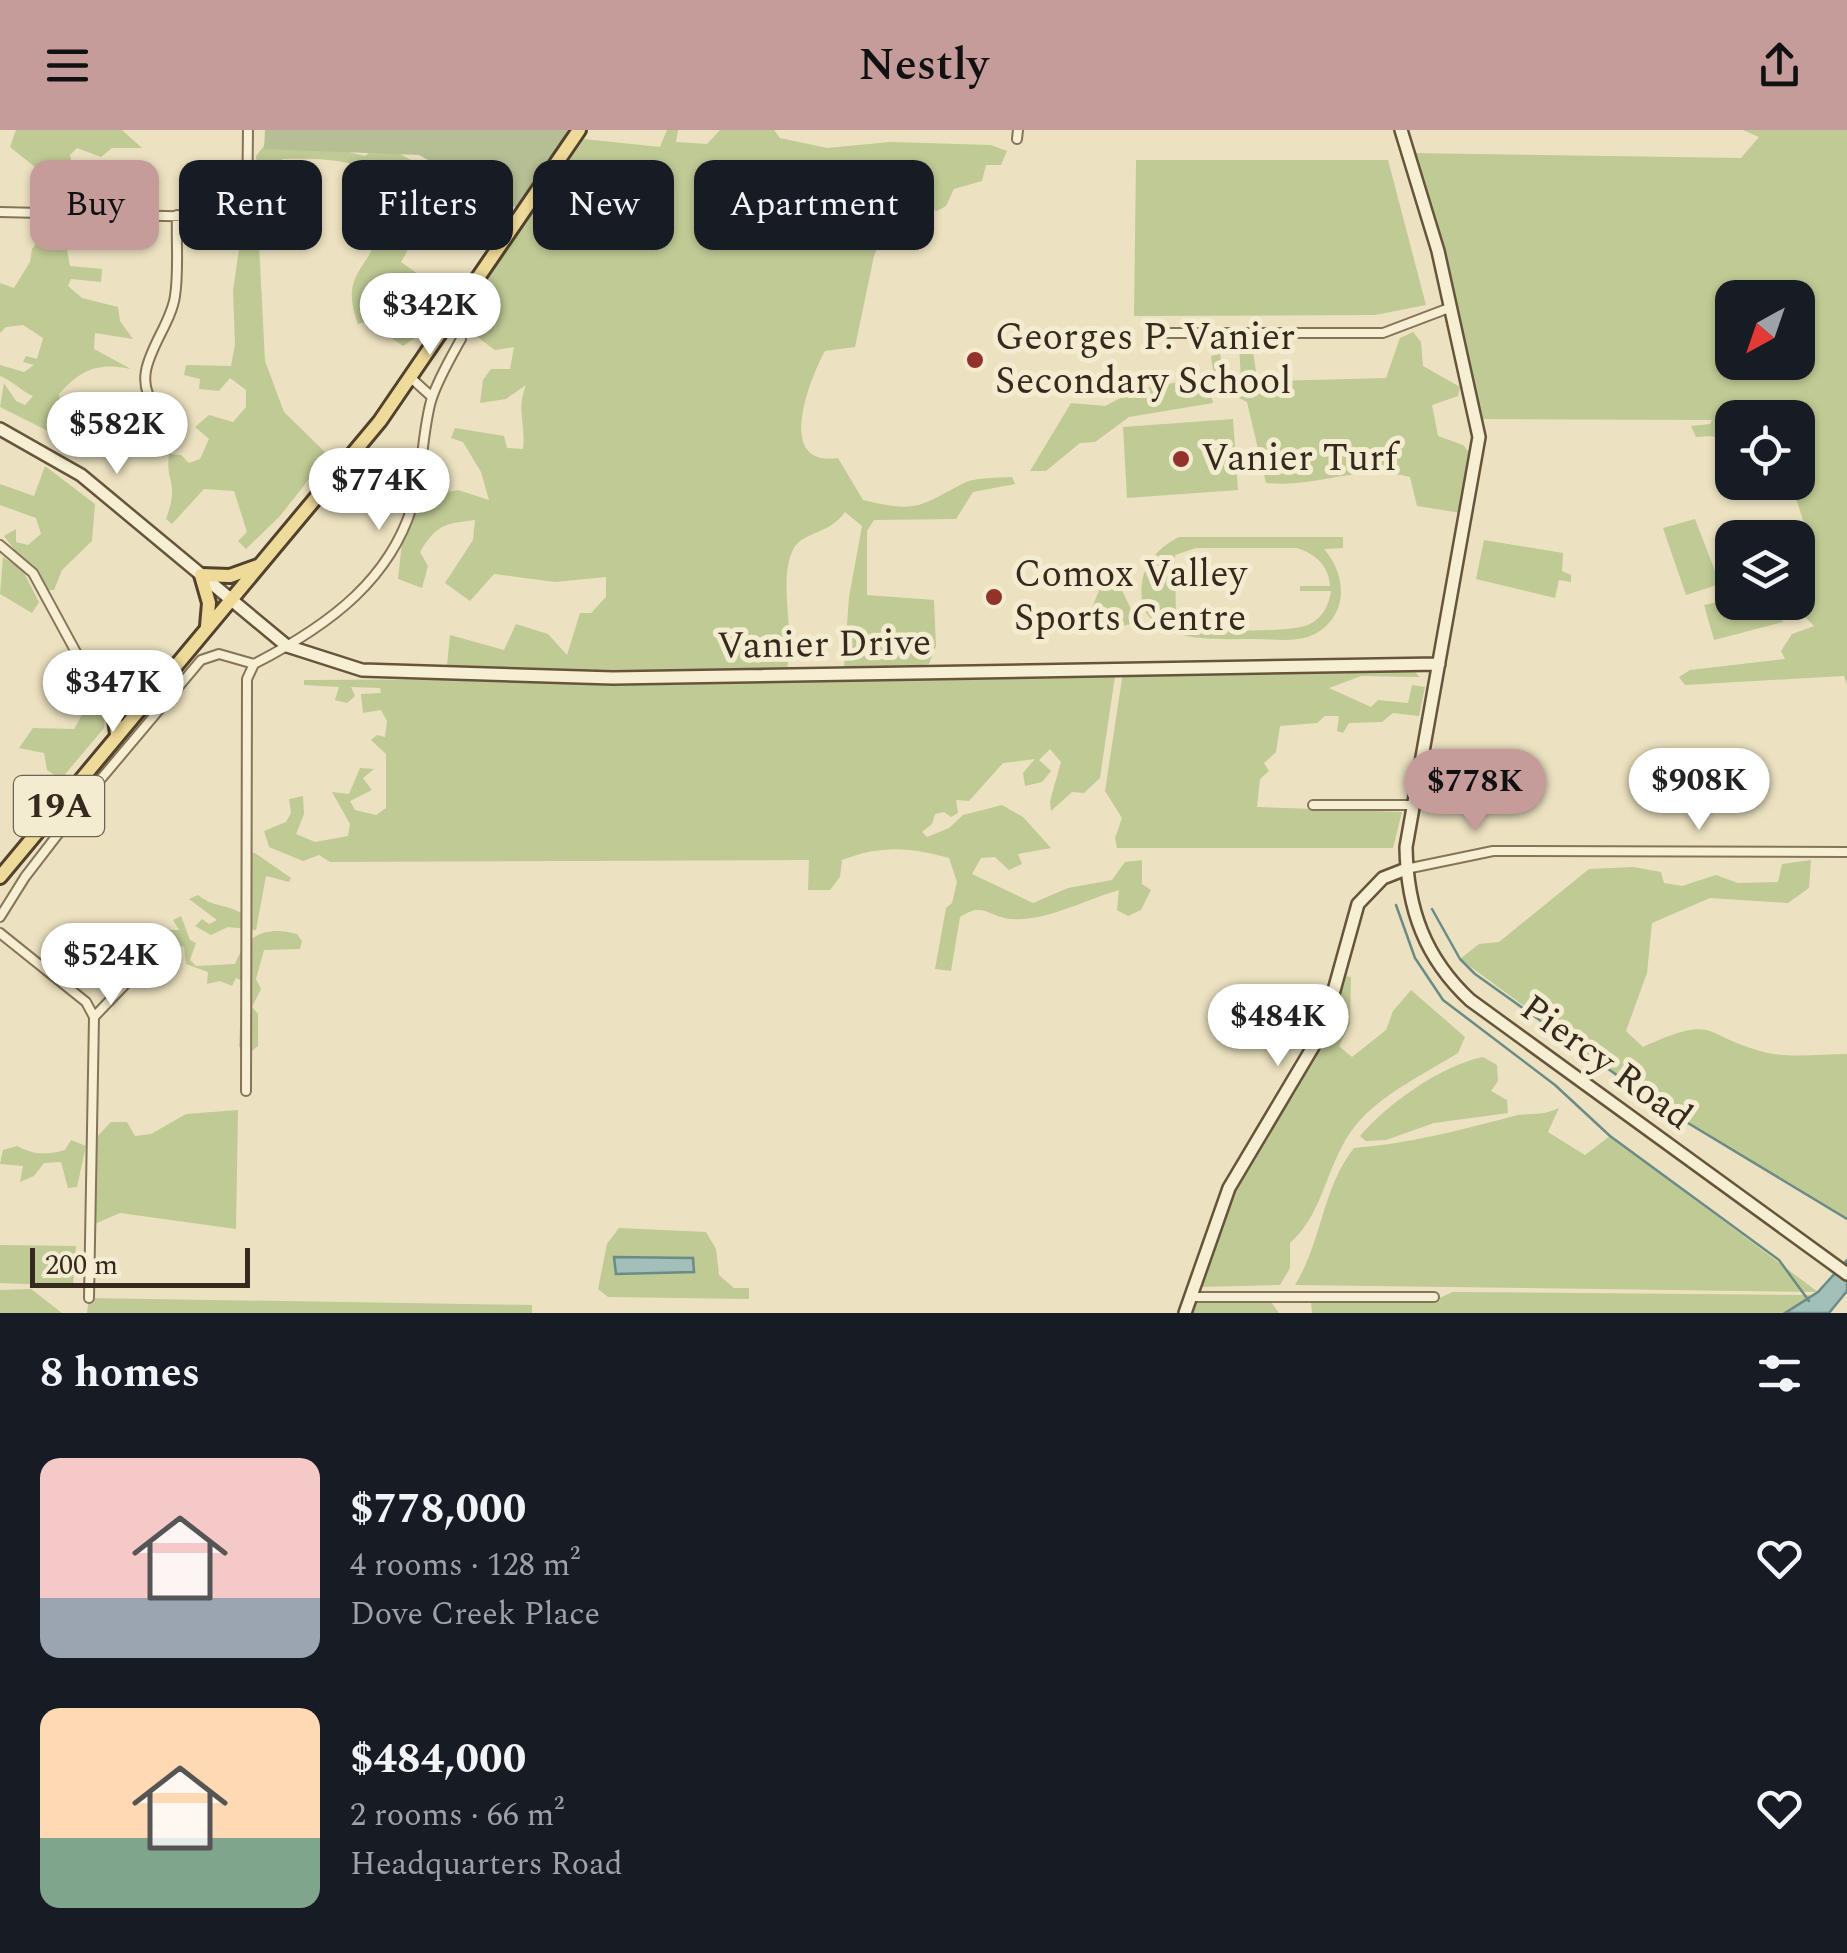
<!DOCTYPE html>
<html lang="en">
<head>
<meta charset="utf-8">
<style>
	:root { --surface:#171b24; --page:#242831; --text:#f1f3f6; --muted:#9ea1a6; --accent:#c69c9b }
	body { margin:0; font-family:Spectral,serif; background:var(--page); color:var(--text); height:100vh; display:flex; flex-direction:column; font-size:38px; white-space:nowrap }
	* { box-sizing:border-box; margin:0 }
	p { font-size:32px; color:var(--muted) }
	.icon { flex:none; width:55px; height:55px; fill:none; stroke:currentColor; stroke-width:2; stroke-linecap:round; stroke-linejoin:round }
	.map { position:relative; height:1183px; overflow:hidden }
	.details { display:flex; flex-direction:column; background:var(--surface); flex:1 }
	.details>* { flex:none }
	.hud { position:absolute; left:30px; top:30px; width:1000px; height:90px; display:flex; gap:20px }
	.needle { width:65px; rotate:220deg }
	.fabs { position:absolute; left:1715px; top:150px; display:grid; gap:20px }
	.fabs a { display:grid; place-items:center; width:100px; height:100px; border-radius:20px; background:var(--surface); box-shadow:0 2px 8px #0004; font-size:50px }
	.scale { position:absolute; left:30px; bottom:25px; width:220px; box-sizing:border-box; padding-left:10px; border:5px solid #352a1d; border-top:0; font-size:28px; line-height:35px; white-space:nowrap; color:#352a1d; -webkit-text-stroke:8px #f4ecd0; paint-order:stroke }
	.price { position:absolute; translate:-50% -85px; padding:0 22px; border-radius:35px; background:#fff; color:#222; font-size:32px; line-height:65px; filter:drop-shadow(0 2px 5px #0008) }
	.price::after { content:''; position:absolute; left:50%; top:60px; width:30px; height:22px; margin-left:-15px; background:inherit; clip-path:polygon(0 0,100% 0,50% 100%) }
	.price.on { background:var(--accent); color:#111 }
	ul { padding:0; list-style:none }
	li { display:flex; align-items:center; gap:30px; height:250px; padding:0 40px }
	li span { display:grid; place-items:center; flex:none; width:280px; height:200px; border-radius:20px; color:#555 }
	li>.icon { margin-inline-start:auto }
	span .icon { width:120px; height:120px; fill:#fffc; stroke-width:1 }
	li b { font-size:42px }
	h2 { display:flex; justify-content:space-between; align-items:center; height:120px; padding:0 40px; font-size:42px }
	.chip { padding:0 35px; border-radius:20px; background:var(--surface); box-shadow:0 2px 8px #0004; font-size:35px; line-height:90px }
	.chip.on { background:var(--accent); color:#111 }
	header { display:flex; justify-content:space-between; align-items:center; height:130px; padding:0 40px; background:var(--accent); color:#111; font-size:45px; font-weight:600 }
	.map>svg:first-child { display:block }
	.green { fill:#bfca95; fill-rule:evenodd }
	.cemetery { fill:#b6be94 }
	.water { fill:#a3bfb9; stroke:#6b8c86; stroke-width:2.5 }
	.lines { fill:none; stroke-linecap:round; stroke-linejoin:round }
	.stream { stroke:#6b8c86; stroke-width:2.5 }
	.street-casing { stroke:#857459; stroke-width:12 }
	.secondary-casing { stroke:#66553c; stroke-width:16 }
	.primary-casing { stroke:#52412d; stroke-width:18 }
	.street { stroke:#f7efd3; stroke-width:8 }
	.secondary { stroke:#f7efd3; stroke-width:11 }
	.primary { stroke:#efdb99; stroke-width:12 }
	.poi-dot { fill:#92322b; stroke:#f4ecd0; stroke-width:4 }
	.labels { text-anchor:middle; dominant-baseline:central; stroke-width:10; stroke-linejoin:round; paint-order:stroke }
	.shield { fill:#f4ecd0; stroke:#6e6453; stroke-width:2.5 }
	.shield-label { font-size:35px; font-weight:bold; fill:#352a1d }
	.poi-label { font-size:38px; fill:#352a1d; stroke:#f4ecd0; text-anchor:start }
	.street-label { font-size:38px; fill:#352a1d; stroke:#f4ecd0 }
</style>
</head>
<body>
<header><svg class="icon" aria-label="menu" viewBox="0 0 24 24"><path d="M4 6h16M4 12h16M4 18h16"/></svg>Nestly<svg class="icon" aria-label="share" viewBox="0 0 24 24"><path d="M12 15V3M7 8l5-5 5 5M5 13v7h14v-7"/></svg></header>
<div class="map">
<svg width="1847" height="1183" viewBox="0 0 1847 1183">
	<rect width="100%" height="100%" fill="#ece2c1"/>
	<!-- green -->
	<path class="green" d="M16,0H122L142,18H112L101,27L77,18L70,25L76,52L73,75H46L45,45L10,17Z
		M667,0H678L676,12L707,14L720,0H774L780,8L827,18L890,12L991,15L1007,21L1001,35H986L982,51L954,59L946,76L937,81L910,73L894,75L874,126L855,217L825,221C810,248 774,338 838,328L863,370C917,383 918,377 964,353C976,347 998,348 1012,347L1015,354L973,362L956,389L874,390L867,401V465L934,470L936,516L929,534L891,539L844,537L849,467L862,396L845,382C830,404 803,402 794,418C776,450 798,509 785,546H446L450,505L504,520L516,494L548,504L567,525L580,483H591L606,467V447L555,452L494,444L470,471L445,453L473,410L475,390C444,394 437,394 420,422L428,436L422,458L398,449L403,403L423,366L458,360L489,370L481,342L463,312L451,308L455,298L504,306L507,318L523,319C526,295 516,278 526,255L506,269L480,273L483,250L491,239H510L514,217L495,220C473,204 465,199 471,171L584,9L660,17Z
		M1743,0H1847V555L1844,546L1685,555L1679,547L1690,540L1785,529L1781,521L1792,504L1814,496L1802,484V465L1812,458L1810,451L1798,446L1805,396L1791,353L1798,352V288H1732V314L1712,306L1696,307L1691,296L1710,294L1712,290L1476,289L1409,23L1741,28L1759,7ZM1732,168H1798V232H1732Z
		M385,10L398,23L443,47L438,61L426,68V88L401,132L448,165L452,176L442,190L403,216L384,203L413,173L396,156L378,154L372,172L378,188L358,194C337,139 376,138 379,95L405,74L415,57C368,33 335,27 282,29L259,67L256,26L266,13L324,16L365,26Z
		M1136,30H1388L1426,175L1375,185L1134,186Z
		M53,90L83,93L67,120L70,136L102,139L101,152L71,149L68,156L82,168L118,177L120,191L133,209L95,203L94,219L131,239C99,232 81,239 59,264L60,277L82,269L92,279L62,287L56,305L0,277L4,253L16,271L25,275L33,266C21,261 13,251 0,246V235L24,242L34,235L23,232L26,226L37,229L43,208L23,195L6,197L0,203V153L14,158L30,132L32,119Z
		M243,91L258,95L265,231L284,282L328,325L280,386L246,419L238,411L247,402L234,361L204,359L172,394L166,389C180,351 165,354 169,324L181,325L189,333L200,329L209,309L195,297L209,285L233,292L246,277V260L230,248L219,261L199,259L200,249L184,245L186,235L231,236L235,214L233,161Z
		M1413,202L1421,212L1423,236L1460,257L1458,266L1432,275L1438,306L1463,315L1472,326L1461,383L1417,376L1410,347C1354,334 1320,358 1266,353L1247,272L1215,256L1211,226L1220,224L1224,246L1241,249L1239,216L1252,215L1257,248L1274,251L1386,248L1400,208Z
		M1206,247L1213,273L1129,287L1095,312L1080,313L1046,341H1030L1071,273L1105,276L1136,260Z
		M1233,289L1238,360L1127,368L1123,297Z
		M45,336L95,374L92,411L62,440L54,460H45L4,406L16,399V412L28,415L41,404L36,388L0,375V354L34,366Z
		M1695,389L1720,454L1686,465L1663,398Z
		M1179,407H1343V418L1324,419C1347,445 1349,485 1315,504C1297,513 1274,509 1254,509C1216,509 1133,516 1142,453C1145,431 1161,416 1179,407ZM1297,418C1316,424 1329,436 1330,456H1300V461H1331C1329,475 1323,487 1310,494C1290,504 1195,502 1176,492L1175,425L1196,418Z
		M1484,410L1563,423L1562,441L1571,445V452L1559,450L1555,468L1476,449Z
		M3,427L22,439L39,472L32,483L0,464Z
		M1112,439L1137,492L1113,499L1087,490L1107,441Z
		M1732,469L1777,473L1783,492L1714,510L1704,475Z
		M1123,542H1415L1420,547L1361,546L1329,558L1371,577L1378,570L1408,573L1412,555L1425,557L1419,586L1393,583L1382,592L1349,593L1343,603L1337,601L1339,586H1325L1317,593L1280,596L1276,622L1264,633L1269,641L1260,649L1257,677L1402,682L1393,718H1117L1115,708L1122,688L1105,661Z
		M1115,546L1100,648L1084,663L1072,662L1051,681L1050,671L1061,632L1050,619L1039,630L1051,641L1042,652L1025,656L1023,643L1035,629L1003,633L969,671L956,670L958,683L951,687L944,682L935,684L932,694L922,702L927,707L949,698L963,685L1002,675L1023,687L1051,718L1018,724L1022,734L1009,740L995,727L981,728L972,744L1033,773L1068,758L1112,750L1125,732L1142,730V754L1151,760L1141,780L1128,786L1117,780L1119,760C1087,769 1045,792 1011,789C988,787 984,771 960,787L951,841L935,839L946,778L952,773L957,752L949,728C908,717 881,715 842,730L840,747L830,760H808L809,730L330,732L319,725L303,731L269,717L264,701L286,692L291,683L289,669L303,666L304,684L296,704L315,712L348,706L350,694L332,662L349,664L360,638L374,639L363,648L372,660L350,671L355,680L376,685L386,678V624L371,610L377,605L385,607L387,591L381,580L363,583L361,564L381,563L380,558L351,557L355,566L347,573L335,570L339,557L304,555V550Z
		M83,551L89,571L106,574L104,598L61,649L47,640L44,623L19,618L33,598L74,599L82,585L59,563Z
		M244,723H255L291,748L289,752L266,746L256,800L228,797L211,805L195,796L202,789L209,794L217,790L189,769L198,765C212,777 227,774 243,784Z
		M1811,730L1809,758L1788,773L1710,768L1652,793L1647,843L1626,901L1643,917C1720,882 1700,907 1768,923C1792,928 1822,924 1847,924V1089L1663,978L1460,829L1479,814L1499,812L1589,739L1633,737L1661,742L1664,753L1682,756L1716,745L1738,753L1778,752L1782,734Z
		M181,786L190,810L196,813L190,830L196,836L235,834C247,804 266,796 297,804L302,811L300,819L264,820L256,849L261,859L252,877L258,884V916L252,921L239,917L242,851L236,848L232,856L220,851L207,854L208,842L186,834L184,817L172,812L158,815L169,800H179L173,790Z
		M1344,846L1351,847L1350,894L1339,916L1352,927L1386,900L1393,881L1411,860L1465,907L1458,923C1426,943 1388,961 1362,988C1326,1025 1327,1081 1290,1113V1138L1280,1155L1199,1157L1234,1053L1296,962L1327,896Z
		M1483,927L1497,935L1498,951L1491,961L1507,970L1508,983L1434,993L1386,1010L1366,1011L1360,1006C1387,974 1442,935 1483,927Z
		M1559,978L1548,1002L1585,1025L1610,1006L1818,1162L1295,1155C1322,1112 1322,1058 1354,1018C1408,1014 1461,1000 1514,986C1531,982 1540,987 1559,978Z
		M238,980L236,1099L120,1083L90,1096L91,1013L111,992H127L135,1006L151,1004L186,984Z
		M71,1010L86,1016L77,1057L68,1058L61,1032L44,1033L34,1046L20,1052L23,1036L0,1034L3,1020L17,1016C33,1025 47,1025 65,1020Z
		M619,1098L706,1102L716,1119L719,1145L734,1158H749V1169L608,1167L598,1159L607,1114Z
		M0,1115L76,1116L73,1156L0,1153Z
		M30,1159H31L62,1183H0V1160Z
		M1453,1162L1813,1165L1785,1183H1312L1311,1172L1437,1169Z
		M89,1168L532,1175V1183H87Z
		M1269,1169L1279,1183H1190L1194,1170Z"/>
	<!-- cemetery -->
	<path class="cemetery" d="M265,0H568L517,78L419,25L264,19Z"/>
	<!-- water -->
	<path class="water" d="M614,1127L693,1128L694,1142L616,1144Z
		M1847,1130V1161L1829,1183H1785L1818,1162Z"/>
	<g class="lines">
		<!-- stream -->
		<path class="stream" d="M1396,775L1415,828L1443,870L1555,955L1610,1006L1779,1130L1809,1171
			M1432,779L1460,829L1475,844L1663,978L1847,1089"/>
		<defs>
			<path id="street" d="M1017,9L1018,0
				M0,82L247,88L248,0
				M1168,203H1383L1449,178
				M411,248L432,267
				M156,277C125,241 170,203 175,166C179,140 176,112 177,85
				M0,415L33,443L90,548L133,585
				M1313,675H1415
				M1406,739L1493,721L1847,722
				M0,787L25,747L95,656L201,530L219,524L254,534C328,496 396,448 416,362C423,332 423,300 431,271C437,251 451,227 461,209
				M0,803L86,872L94,887L89,1168
				M94,887L136,843
				M246,961L247,549L254,534
				M1190,1167H1434"/>
			<path id="secondary" d="M1401,0L1438,121L1479,307L1406,717C1407,779 1425,828 1470,870L1847,1144
				M0,299L81,345L287,516L362,540L613,548L1439,534
				M1185,1183L1229,1058L1323,900L1358,774L1383,748L1406,739"/>
			<path id="primary" d="M207,496L209,473L201,445L230,446L258,436
				M117,604L112,567L150,559
				M0,747L380,291L579,0"/>
		</defs>
		<!-- street casing -->
		<use href="#street" class="street-casing"/>
		<!-- secondary casing -->
		<use href="#secondary" class="secondary-casing"/>
		<!-- primary casing -->
		<use href="#primary" class="primary-casing"/>
		<!-- street -->
		<use href="#street" class="street"/>
		<!-- secondary -->
		<use href="#secondary" class="secondary"/>
		<!-- primary -->
		<use href="#primary" class="primary"/>
	</g>
	<!-- markers -->
	<g class="poi-dot">
		<circle cx="975" cy="230" r="10"/>
		<circle cx="1181" cy="329" r="10"/>
		<circle cx="994" cy="467" r="10"/>
	</g>
	<g class="labels">
		<!-- shield labels -->
		<rect class="shield" x="14" y="646" width="90" height="60" rx="8"/>
		<g class="shield-label">
			<text x="59" y="676">19A</text>
		</g>
		<!-- poi labels -->
		<g class="poi-label">
			<text x="995" y="208">Georges P. Vanier<tspan x="995" dy="44">Secondary School</tspan></text>
			<text x="1201" y="329">Vanier Turf</text>
			<text x="1014" y="445">Comox Valley<tspan x="1014" dy="44">Sports Centre</tspan></text>
		</g>
		<!-- street labels -->
		<g class="street-label">
			<text transform="translate(824 515) rotate(-1)">Vanier Drive</text>
			<text transform="translate(1606 933) rotate(36)">Piercy Road</text>
		</g>
	</g>
</svg>
<div class="fabs">
<a><svg class="needle" viewBox="-14 -14 28 28"><path d="M0-13l5 13h-10z" fill="#e53935"/><path d="M0 13l5-13h-10z" fill="#9ea1a6"/></svg></a>
<a><svg class="icon" aria-label="locate" viewBox="0 0 24 24"><circle cx="12" cy="12" r="6"/><path d="M12 2v4M12 18v4M2 12h4M18 12h4"/></svg></a>
<a><svg class="icon" aria-label="layers" viewBox="0 0 24 24"><path d="M12 4l9 5-9 5-9-5zM3 14l9 5 9-5"/></svg></a>
</div>
<div class="scale">200 m</div>
<b class="price" style="left:430px;top:228px">$342K</b>
<b class="price" style="left:117px;top:347px">$582K</b>
<b class="price" style="left:379px;top:403px">$774K</b>
<b class="price" style="left:113px;top:605px">$347K</b>
<b class="price" style="left:1699px;top:703px">$908K</b>
<b class="price on" style="left:1475px;top:704px">$778K</b>
<b class="price" style="left:111px;top:878px">$524K</b>
<b class="price" style="left:1278px;top:939px">$484K</b>
<div class="hud">
<a class="chip on">Buy</a>
<a class="chip">Rent</a>
<a class="chip">Filters</a>
<a class="chip">New</a>
<a class="chip">Apartment</a>
</div>
</div>
<section class="details">
<h2>8 homes<svg class="icon" aria-label="filters" viewBox="0 0 24 24"><path d="M4 7h16M4 17h16"/><circle cx="9" cy="7" r="2"/><circle cx="15" cy="17" r="2"/></svg></h2>
<ul>
<li><span style="background:linear-gradient(#f6c9c9 70%,#9aa5b1 0)"><svg class="icon" aria-label="home" viewBox="0 0 24 24"><path d="M3 11l9-7 9 7M6 9v11h12V9"/></svg></span><div><b>$778,000</b><p>4 rooms · 128 m²</p><p>Dove Creek Place</p></div><svg class="icon" aria-label="heart" viewBox="0 0 24 24"><path d="M12 20l-8-8c-3-5 5-10 8-4 3-6 11-1 8 4z"/></svg></li>
<li><span style="background:linear-gradient(#ffd9b3 65%,#7fa58c 0)"><svg class="icon" aria-label="home" viewBox="0 0 24 24"><path d="M3 11l9-7 9 7M6 9v11h12V9"/></svg></span><div><b>$484,000</b><p>2 rooms · 66 m²</p><p>Headquarters Road</p></div><svg class="icon" aria-label="heart" viewBox="0 0 24 24"><path d="M12 20l-8-8c-3-5 5-10 8-4 3-6 11-1 8 4z"/></svg></li>
</ul>
</section>
</body>
</html>
